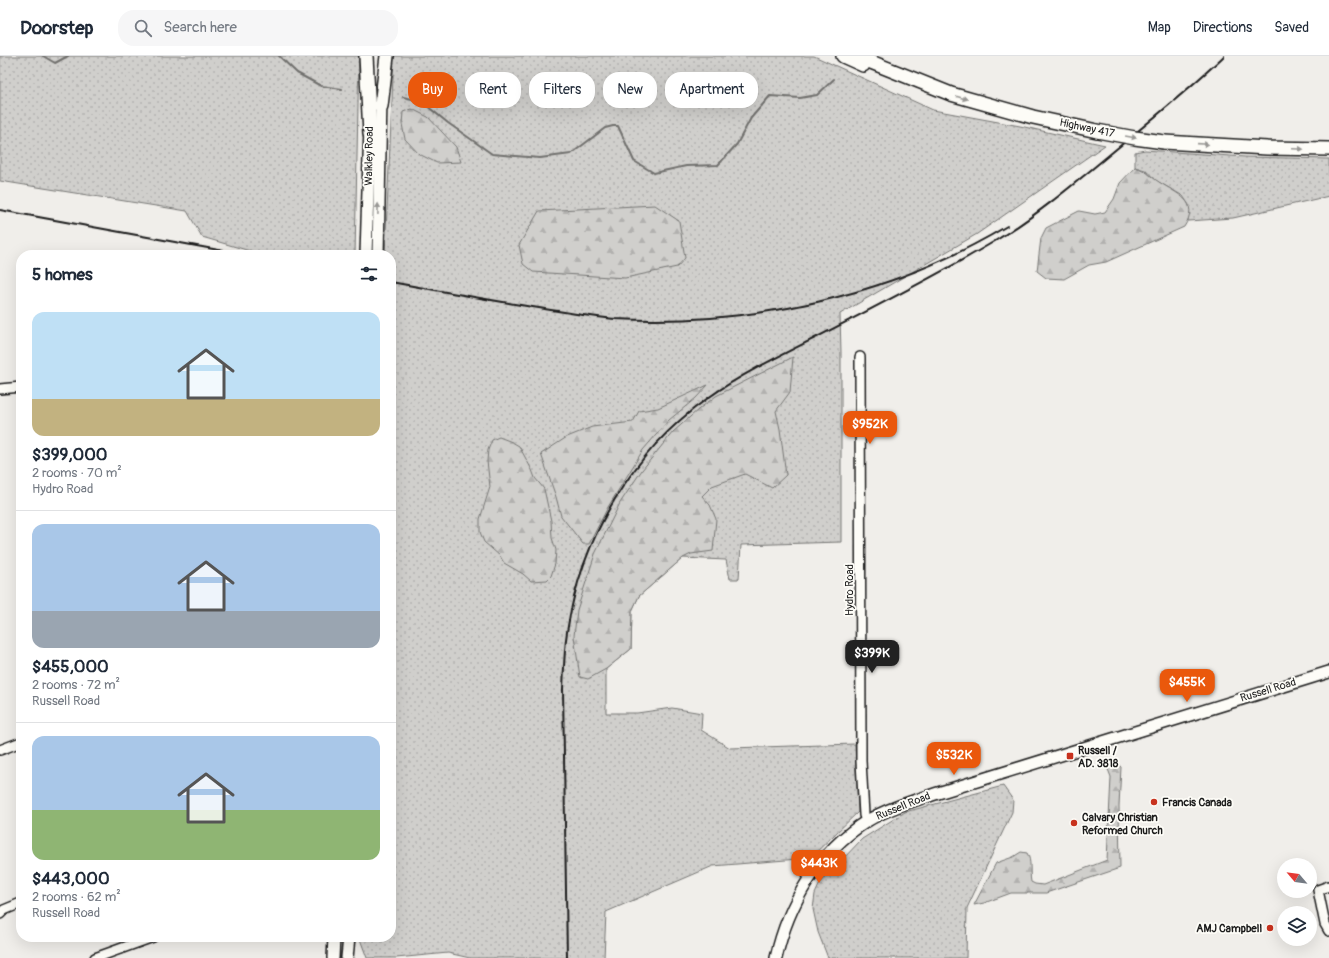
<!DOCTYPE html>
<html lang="en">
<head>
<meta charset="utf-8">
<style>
	:root { --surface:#fff; --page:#f6f6f7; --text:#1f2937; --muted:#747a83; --line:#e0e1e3; --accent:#ea580c }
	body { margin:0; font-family:Pangolin,sans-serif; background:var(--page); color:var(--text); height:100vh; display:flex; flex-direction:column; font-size:15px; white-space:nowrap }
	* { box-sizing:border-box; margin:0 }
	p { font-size:13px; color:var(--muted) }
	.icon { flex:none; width:22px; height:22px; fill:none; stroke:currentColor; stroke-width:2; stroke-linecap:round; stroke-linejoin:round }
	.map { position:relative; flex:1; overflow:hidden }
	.side { position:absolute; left:16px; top:194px; width:380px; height:692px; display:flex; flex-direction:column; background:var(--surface); border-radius:16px; box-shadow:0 4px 16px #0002 }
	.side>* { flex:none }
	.hud { position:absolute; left:408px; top:16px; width:380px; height:36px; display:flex; gap:8px }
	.needle { width:26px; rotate:299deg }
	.controls { position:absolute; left:1277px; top:802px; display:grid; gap:8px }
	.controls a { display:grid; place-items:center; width:40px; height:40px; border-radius:50%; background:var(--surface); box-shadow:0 4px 16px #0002; font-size:20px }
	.price { position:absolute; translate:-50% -34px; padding:0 9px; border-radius:8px; background:var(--accent); color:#fff; font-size:13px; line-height:26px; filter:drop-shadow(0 1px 2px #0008) }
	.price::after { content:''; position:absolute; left:50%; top:24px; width:12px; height:9px; margin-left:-6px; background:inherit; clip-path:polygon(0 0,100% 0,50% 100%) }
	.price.on { background:#222; color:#fff }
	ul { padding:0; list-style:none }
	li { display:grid; align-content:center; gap:8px; height:212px; padding:0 16px }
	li+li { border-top:1px solid var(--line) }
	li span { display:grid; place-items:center; height:124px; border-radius:12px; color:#555 }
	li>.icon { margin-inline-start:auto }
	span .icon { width:72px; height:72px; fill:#fffc; stroke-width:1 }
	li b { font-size:17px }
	h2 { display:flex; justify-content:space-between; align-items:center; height:48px; padding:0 16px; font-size:17px }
	.pill { padding:0 14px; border-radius:16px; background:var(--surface); box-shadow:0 4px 16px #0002; font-size:14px; line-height:36px }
	.pill.on { background:var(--accent); color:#fff }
	header { display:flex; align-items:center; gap:24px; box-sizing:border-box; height:56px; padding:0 20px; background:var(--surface); border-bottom:1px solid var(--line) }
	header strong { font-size:19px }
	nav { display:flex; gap:22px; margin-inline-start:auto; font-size:14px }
	.search { width:280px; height:36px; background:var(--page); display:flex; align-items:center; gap:10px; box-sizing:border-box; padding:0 14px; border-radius:16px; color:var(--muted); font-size:15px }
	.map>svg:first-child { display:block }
	.grass { fill:url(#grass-dots); stroke:#767674 }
	.forest { fill:url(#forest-firs); stroke:#767674 }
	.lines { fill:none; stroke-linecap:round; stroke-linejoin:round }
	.stream { stroke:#706f6d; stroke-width:2 }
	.minor-casing { stroke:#1c1c1c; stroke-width:12 }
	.major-casing { stroke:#1c1c1c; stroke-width:14 }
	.highway-casing { stroke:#1c1c1c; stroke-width:16 }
	.minor { stroke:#fdfcf7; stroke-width:9 }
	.major { stroke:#fdfcf7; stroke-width:11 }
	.highway { stroke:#fdfcf7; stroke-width:13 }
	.rail { stroke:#1c1c1c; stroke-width:2 }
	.highway-bridge-casing { stroke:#1c1c1c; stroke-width:16; stroke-linecap:butt }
	.highway-bridge { stroke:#fdfcf7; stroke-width:13 }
	.oneway { fill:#989794 }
	.poi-dot { fill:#c8321e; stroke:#fdfcf7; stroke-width:1.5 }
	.labels { text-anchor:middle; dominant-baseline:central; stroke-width:3.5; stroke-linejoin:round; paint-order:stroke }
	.street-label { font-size:11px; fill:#1c1c1c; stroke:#fdfcf7 }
	.poi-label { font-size:11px; font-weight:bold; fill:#1c1c1c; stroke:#fdfcf7; text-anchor:start }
</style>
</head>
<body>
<header>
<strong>Doorstep</strong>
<div class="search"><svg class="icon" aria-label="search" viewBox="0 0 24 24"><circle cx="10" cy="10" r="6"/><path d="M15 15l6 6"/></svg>Search here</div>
<nav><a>Map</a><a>Directions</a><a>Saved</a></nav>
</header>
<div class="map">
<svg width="1329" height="902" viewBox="0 0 1329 902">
	<defs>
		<pattern id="grass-dots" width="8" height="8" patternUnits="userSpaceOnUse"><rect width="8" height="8" fill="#d0cfcc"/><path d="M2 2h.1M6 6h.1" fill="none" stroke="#b2b1af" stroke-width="1.8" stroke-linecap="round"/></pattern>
		<pattern id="forest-firs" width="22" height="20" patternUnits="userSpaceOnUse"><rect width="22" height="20" fill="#d0cfcc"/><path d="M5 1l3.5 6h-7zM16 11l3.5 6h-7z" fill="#b2b1af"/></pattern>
	</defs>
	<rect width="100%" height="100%" fill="#f0eeea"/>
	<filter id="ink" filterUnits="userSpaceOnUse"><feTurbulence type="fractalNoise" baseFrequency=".025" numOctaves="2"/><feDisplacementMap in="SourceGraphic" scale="8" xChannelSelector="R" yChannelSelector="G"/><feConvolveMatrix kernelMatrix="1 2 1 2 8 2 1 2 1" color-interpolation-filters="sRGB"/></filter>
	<g filter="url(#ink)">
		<!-- grass -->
		<path class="grass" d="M0,0H359L355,199H275L250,195L202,181L187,155L0,125Z
			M394,0H814L933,54L1020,70L1105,89L977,178L840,258L841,297V486L741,489L739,523H730L726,504L683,502L639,540L632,555L631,593L606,613V657H637L672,652L702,657L701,674L730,692L855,688L858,756L810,802L713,810L606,856L604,902H470L448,897L396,902H367L360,883V881H391V199H385Z
			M1145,94L1245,101L1329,103V140L1233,162L1188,165L1189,149L1183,140L1157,125L1145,114L1135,111V96Z
			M1003,730L1013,744L1012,756L967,852L966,902H828L818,876L813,853L815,838L820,827L862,783L905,756Z"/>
		<!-- forest -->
		<path class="forest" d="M412,53L428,61L456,91L461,106L437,107L419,98L405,83L402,68L403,56Z
			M1135,111C1148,115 1148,119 1159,126C1177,138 1201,145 1184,171L1106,206L1089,209L1064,223L1046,222L1037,215L1041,182L1046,172L1079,155L1095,158L1105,156L1114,143L1120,127Z
			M655,149L679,165L685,202L677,211L625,222L533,216L523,208L519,189L539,155Z
			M793,301L790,336L776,355L780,373L786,419L772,432L745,418L712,430L702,440L710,449L716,463L713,495L691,498L683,502L639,540L632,555L631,593L606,613L588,623L580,621L574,580L577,554L595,498L620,447L642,414L673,376L699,353L716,340Z
			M708,329L696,342L669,364L643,394L608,451L589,488H583L561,460L556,441L541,398L567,381L592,371L633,366L639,355L658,352Z
			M499,381L512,386L519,390L532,414L535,422L544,433L551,465L552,482L556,494L555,508L551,520L547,524L531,525L523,518L504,507L500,500L484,486L480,476V463L490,431L487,405L488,394L492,384Z
			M1113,704L1121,711L1119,750L1120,812L1046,837H1011L984,847L974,849L996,807L1013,801L1021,796L1027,797C1032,805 1029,815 1031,826L1035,828L1043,829L1107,804L1111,721L1106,708L1108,706Z"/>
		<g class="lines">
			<!-- stream -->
			<path class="stream" d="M43,0L55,7L68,0
				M279,0L297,17L321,30L342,33
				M403,41L421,45L448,67L492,98L540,102L571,98L605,72L613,70H618L634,105L654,117L686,110L718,109L737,88L751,62L770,40L800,42L817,39L834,23"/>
			<defs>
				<path id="minor" d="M860,301L861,705L864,759L866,765
					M0,333L21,331
					M0,694L21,686
					M1329,830L1318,834L1325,868L1329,875
					M0,858L4,854L21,847
					M95,902L153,881"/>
				<path id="major" d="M366,199L370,70
					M378,199L381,42
					M333,902L334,881
					M347,902L349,881
					M776,902C788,848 819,795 867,765C888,752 914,745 938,737L1329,616"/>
				<path id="highway" d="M366,0L370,78
					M843,0L863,9
					M856,0L951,38L1033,61L1097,75
					M381,50L387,0
					M1164,86L1267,92L1329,93"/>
			</defs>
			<!-- minor casing -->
			<use href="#minor" class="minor-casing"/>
			<!-- major casing -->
			<use href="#major" class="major-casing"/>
			<!-- highway casing -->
			<use href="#highway" class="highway-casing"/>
			<!-- minor -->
			<use href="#minor" class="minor"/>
			<!-- major -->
			<use href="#major" class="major"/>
			<!-- highway -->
			<use href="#highway" class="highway"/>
			<!-- rail -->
			<path class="rail" d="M0,154L246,199
				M391,226C440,235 489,244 539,252C564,256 590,261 615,263C752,270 889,241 1007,170
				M567,902L563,633C564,614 564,595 567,576C581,483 631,397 708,342C742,318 779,300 817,281C876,250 937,220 995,185C1034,161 1068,133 1103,104C1144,70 1185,37 1224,0"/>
			<defs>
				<path id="highway-bridge" d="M1097,75L1135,82L1164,86"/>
			</defs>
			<!-- highway-bridge casing -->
			<use href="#highway-bridge" class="highway-bridge-casing"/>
			<!-- highway-bridge -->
			<use href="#highway-bridge" class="highway-bridge"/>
		</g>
		<!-- one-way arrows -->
		<defs><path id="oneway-solid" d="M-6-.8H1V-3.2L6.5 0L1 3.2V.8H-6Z"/></defs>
		<g class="oneway">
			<use href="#oneway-solid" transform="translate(962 42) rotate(16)"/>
			<use href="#oneway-solid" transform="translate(1131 81) rotate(10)"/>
			<use href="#oneway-solid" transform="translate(1203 88) rotate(4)"/>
			<use href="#oneway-solid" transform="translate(1298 93) rotate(2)"/>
			<use href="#oneway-solid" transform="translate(378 153) rotate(-89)"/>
		</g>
	</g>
	<!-- markers -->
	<g class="poi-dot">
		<rect x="1066" y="696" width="8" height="8" rx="2"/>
		<circle cx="1154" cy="746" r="4"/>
		<circle cx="1074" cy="767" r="4"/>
		<circle cx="1270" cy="872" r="4"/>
	</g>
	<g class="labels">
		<!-- street labels -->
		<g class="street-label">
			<text transform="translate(1087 72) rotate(12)">Highway 417</text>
			<text transform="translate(369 100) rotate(-89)">Walkley Road</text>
			<text transform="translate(849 534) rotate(-90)">Hydro Road</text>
			<text transform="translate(1268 634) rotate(-17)">Russell Road</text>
			<text transform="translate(903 750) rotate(-22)">Russell Road</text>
		</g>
		<!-- poi labels -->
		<g class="poi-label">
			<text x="1078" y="694">Russell /<tspan x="1078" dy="13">AD. 3818</tspan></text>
			<text x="1162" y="746">Francis Canada</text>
			<text x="1082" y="761">Calvary Christian<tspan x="1082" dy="13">Reformed Church</tspan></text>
			<text x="1262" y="872" text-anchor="end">AMJ Campbell</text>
		</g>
	</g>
</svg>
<div class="controls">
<a><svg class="needle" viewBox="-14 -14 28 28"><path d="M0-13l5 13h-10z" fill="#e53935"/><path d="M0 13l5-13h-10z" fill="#747a83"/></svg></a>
<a><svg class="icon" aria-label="layers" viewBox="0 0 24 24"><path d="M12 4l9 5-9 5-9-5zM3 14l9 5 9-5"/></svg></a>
</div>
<b class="price" style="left:870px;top:389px">$952K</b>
<b class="price on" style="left:872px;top:618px">$399K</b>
<b class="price" style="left:1187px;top:647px">$455K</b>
<b class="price" style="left:954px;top:720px">$532K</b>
<b class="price" style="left:819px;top:828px">$443K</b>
<div class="hud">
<a class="pill on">Buy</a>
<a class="pill">Rent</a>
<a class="pill">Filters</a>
<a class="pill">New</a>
<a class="pill">Apartment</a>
</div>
<section class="side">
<h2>5 homes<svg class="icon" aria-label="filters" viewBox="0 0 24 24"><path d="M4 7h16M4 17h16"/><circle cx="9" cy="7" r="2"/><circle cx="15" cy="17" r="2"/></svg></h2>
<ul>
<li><span style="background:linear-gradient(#bfe0f5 70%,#c2b280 0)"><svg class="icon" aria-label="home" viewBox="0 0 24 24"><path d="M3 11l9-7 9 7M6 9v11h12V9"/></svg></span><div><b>$399,000</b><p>2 rooms · 70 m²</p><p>Hydro Road</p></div></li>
<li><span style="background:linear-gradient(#a9c7e8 70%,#9aa5b1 0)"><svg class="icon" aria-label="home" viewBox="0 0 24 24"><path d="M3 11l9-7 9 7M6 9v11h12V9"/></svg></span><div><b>$455,000</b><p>2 rooms · 72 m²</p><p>Russell Road</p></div></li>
<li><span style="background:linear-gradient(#a9c7e8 60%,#8fb573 0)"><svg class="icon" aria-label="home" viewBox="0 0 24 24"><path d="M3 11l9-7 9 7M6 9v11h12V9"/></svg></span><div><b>$443,000</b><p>2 rooms · 62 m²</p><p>Russell Road</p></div></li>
</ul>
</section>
</div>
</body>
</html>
